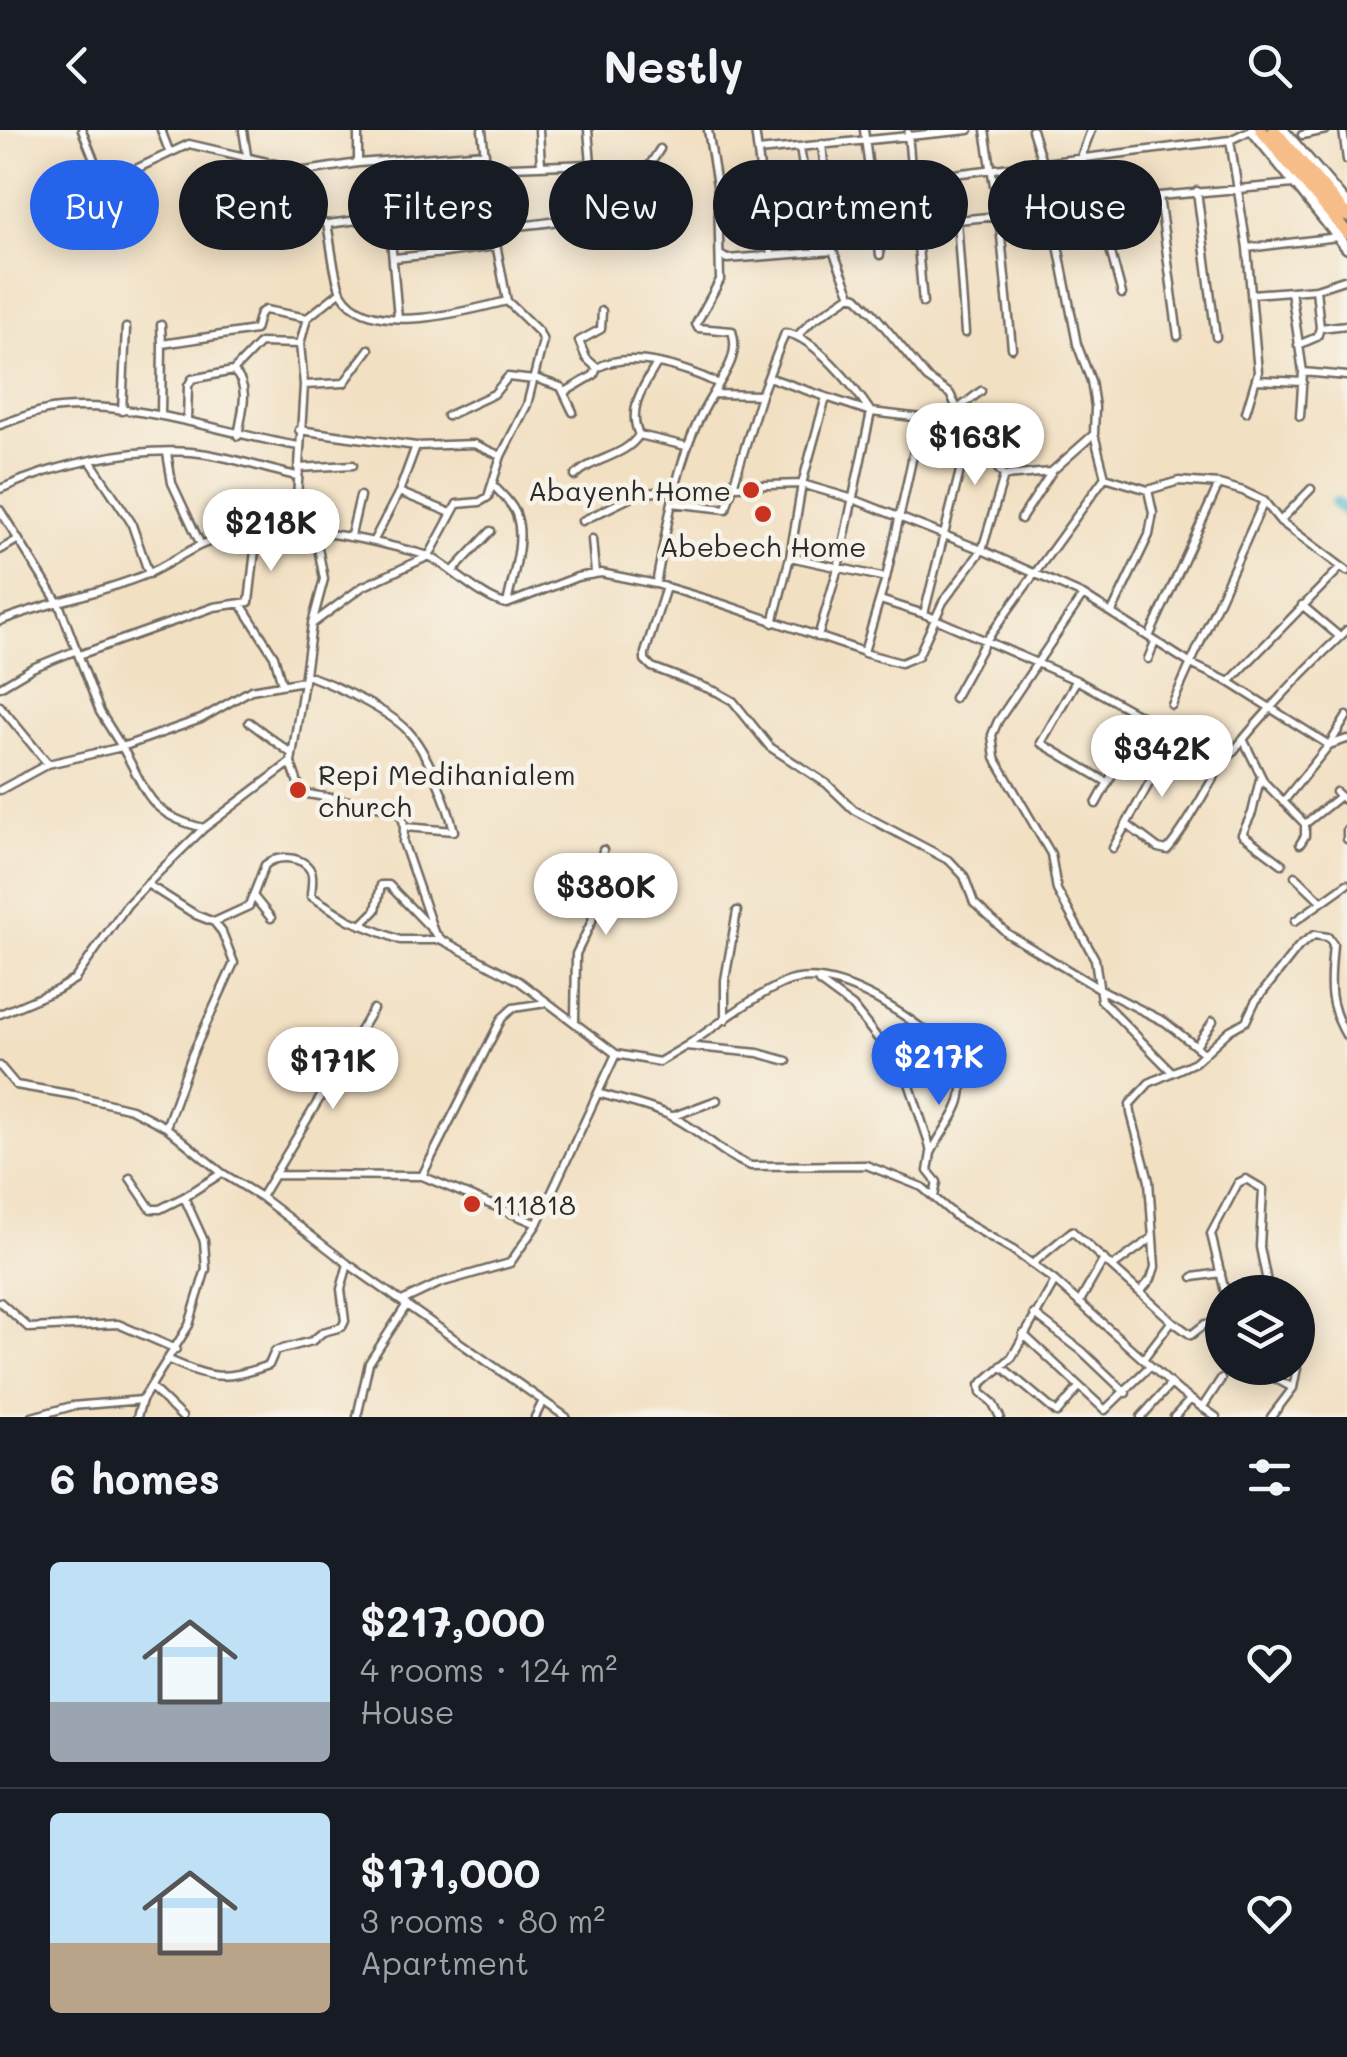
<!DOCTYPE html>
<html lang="en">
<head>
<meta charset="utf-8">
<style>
	:root { --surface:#171b24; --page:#242831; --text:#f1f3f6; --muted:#9ea1a6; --line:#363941; --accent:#2563eb }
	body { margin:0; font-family:Mali,sans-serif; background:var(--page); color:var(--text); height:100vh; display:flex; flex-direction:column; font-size:38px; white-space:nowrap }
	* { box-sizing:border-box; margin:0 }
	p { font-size:32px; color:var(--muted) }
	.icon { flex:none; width:55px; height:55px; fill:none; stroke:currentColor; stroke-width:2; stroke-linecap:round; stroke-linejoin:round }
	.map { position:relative; height:1287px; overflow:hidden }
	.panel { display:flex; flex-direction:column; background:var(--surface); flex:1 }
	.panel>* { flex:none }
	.banner { position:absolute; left:30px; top:30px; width:1288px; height:90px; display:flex; gap:20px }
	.controls { position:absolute; left:1205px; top:1145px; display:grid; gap:20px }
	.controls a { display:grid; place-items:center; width:110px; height:110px; border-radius:50%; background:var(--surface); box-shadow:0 5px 25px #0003; font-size:50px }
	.price { position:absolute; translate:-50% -85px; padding:0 22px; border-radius:35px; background:#fff; color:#222; font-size:32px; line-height:65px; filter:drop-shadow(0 2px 5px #0008) }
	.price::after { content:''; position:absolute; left:50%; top:60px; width:30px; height:22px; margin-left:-15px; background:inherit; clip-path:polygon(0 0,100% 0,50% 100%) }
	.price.selected { background:var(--accent); color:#fff }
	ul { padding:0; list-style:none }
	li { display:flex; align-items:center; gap:30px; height:250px; padding:0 50px }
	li+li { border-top:2px solid var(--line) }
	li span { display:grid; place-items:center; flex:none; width:280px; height:200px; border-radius:10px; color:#555 }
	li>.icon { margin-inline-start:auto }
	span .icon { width:120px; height:120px; fill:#fffc; stroke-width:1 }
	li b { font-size:42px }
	h2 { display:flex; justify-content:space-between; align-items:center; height:120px; padding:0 50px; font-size:42px }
	.tag { padding:0 35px; border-radius:45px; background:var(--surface); box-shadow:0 5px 25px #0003; font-size:35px; line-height:90px }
	.tag.selected { background:var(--accent); color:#fff }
	header { display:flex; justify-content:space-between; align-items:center; height:130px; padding:0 50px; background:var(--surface); font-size:45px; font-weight:800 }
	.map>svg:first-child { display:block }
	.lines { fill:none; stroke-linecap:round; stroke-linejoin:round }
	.river { stroke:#4db7ca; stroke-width:12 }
	.minor-casing { stroke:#716a60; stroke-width:11 }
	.tertiary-casing { stroke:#716a60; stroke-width:14 }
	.trunk-casing { stroke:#716a60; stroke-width:16 }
	.minor { stroke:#fff; stroke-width:6 }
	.tertiary { stroke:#fff; stroke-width:9 }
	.trunk { stroke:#f7bd88; stroke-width:11 }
	.poi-dot { fill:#c8321e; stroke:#f7f3e8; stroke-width:4 }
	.labels { text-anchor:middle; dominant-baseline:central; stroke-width:9; stroke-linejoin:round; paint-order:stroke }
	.poi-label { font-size:28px; fill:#2b2b2b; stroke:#f7f3e8; text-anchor:start }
</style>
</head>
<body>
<header><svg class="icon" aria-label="back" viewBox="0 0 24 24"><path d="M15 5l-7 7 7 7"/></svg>Nestly<svg class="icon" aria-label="search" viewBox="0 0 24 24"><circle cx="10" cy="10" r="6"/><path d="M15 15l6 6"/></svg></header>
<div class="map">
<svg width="1347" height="1287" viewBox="0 0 1347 1287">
	<rect width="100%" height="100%" fill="#f7f3e8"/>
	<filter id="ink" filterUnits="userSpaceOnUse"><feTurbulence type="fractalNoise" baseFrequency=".01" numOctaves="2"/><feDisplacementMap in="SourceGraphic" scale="20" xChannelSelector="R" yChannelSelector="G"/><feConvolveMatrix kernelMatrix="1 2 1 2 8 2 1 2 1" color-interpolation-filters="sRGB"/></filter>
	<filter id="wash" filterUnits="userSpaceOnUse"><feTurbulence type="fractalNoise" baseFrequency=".0048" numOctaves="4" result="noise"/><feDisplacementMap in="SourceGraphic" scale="40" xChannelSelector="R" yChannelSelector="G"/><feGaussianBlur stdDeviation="2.25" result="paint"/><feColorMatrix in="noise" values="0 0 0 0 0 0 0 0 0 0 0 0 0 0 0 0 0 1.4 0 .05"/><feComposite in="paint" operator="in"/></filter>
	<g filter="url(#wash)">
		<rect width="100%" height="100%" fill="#f2e0c3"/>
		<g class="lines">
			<!-- river -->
			<path class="river" d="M1336,373L1347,382"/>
		</g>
	</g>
	<g filter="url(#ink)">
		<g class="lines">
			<defs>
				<path id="minor" d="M82,0L98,40L117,48L189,14L306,41L358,33L485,23
					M161,0L169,21
					M243,0L247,25
					M358,0V33
					M539,0L541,36
					M588,0L591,34
					M708,0L718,62L720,150L696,194L698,198L732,201C740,225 725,243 713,264
					M755,0L771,125
					M864,0L880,125
					M985,0L999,86L1012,218
					M1091,0L1081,27L1096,67
					M1343,0L1347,30
					M908,3L923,173
					M1302,5L1326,0
					M1230,10L1251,0
					M822,14L833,121
					M800,17L816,122
					M758,21L969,0
					M487,38L591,34L606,48L612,66C594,93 524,95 493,98
					M306,41L318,90L327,94C331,112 334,149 342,164C369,209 466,181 507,171
					M117,48L143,102
					M607,48C641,53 642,47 660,19
					M913,49L1230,10L1247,118L1258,242L1246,282
					M1197,61L1216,207
					M612,66L644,76L666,44
					M1159,66L1178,206
					M389,87L398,188
					M957,90L999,86
					M328,94L440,79
					M917,94L957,90L965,203
					M1247,118L1338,107
					M445,123L496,116
					M722,126L727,129L833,121L851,165L857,167L873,183L927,248L950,264L970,304L1004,346
					M394,128L445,123L437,28
					M1316,159L1320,198
					M1291,161L1316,159L1347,149
					M1122,164L1096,67L1159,66L1294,54
					M1252,164L1291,161L1303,242L1347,246
					M161,195L162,214
					M797,206L812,191L851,165
					M1298,215L1317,207L1320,198L1347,195
					M597,238L586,228L579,211L601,199L602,181
					M233,241C252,256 241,285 238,306
					M768,247L826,267
					M535,248L561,257L573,282
					M1257,250L1303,252
					M304,255L344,253L369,219
					M565,262L594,245L597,238C630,219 686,238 719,254
					M958,279L981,261
					M122,281L126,198
					M161,286L162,214L255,200L260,183L265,180L307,188
					M447,286L494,264L508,247L534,250
					M1300,286L1303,242
					M187,291L188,256L192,249L233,241L260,213L300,214
					M0,295C19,288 39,280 60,278C137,271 222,303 298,316
					M299,300L416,316L474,314L501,326L527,275L543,211L539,202L507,171L493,98L482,0
					M639,305C627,279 643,257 656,235
					M167,323L172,353L201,415
					M91,332L131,392L149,444
					M298,338L353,335
					M575,346C593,327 624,328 639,305L686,316
					M1105,347L1148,360L1179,351L1219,354L1243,361L1264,371L1280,391L1347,441
					M733,356L802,354L853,369L982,420L1083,465L1191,534L1229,552L1329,615L1347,609
					M0,359C57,334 128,318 190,322C223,324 264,339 297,346
					M399,362L451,383
					M672,373L726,379L761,265L785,203C814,206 855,258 871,282L838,438L818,507
					M0,380L59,474L100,582L122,617L48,634L0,660
					M1021,389L1051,343
					M582,391L638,364L674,360
					M1280,391L1311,359
					M295,401L304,255L300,214L307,188L340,162
					M315,402L324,449L312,494L362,457L429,426C451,438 485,471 507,474C512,448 525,412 517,387C514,375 501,364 493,355
					M351,405L360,366
					M592,409L595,443
					M374,410L399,362L416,316
					M0,420L17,410
					M790,427L886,448
					M454,440L491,401
					M656,454C669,388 677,321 713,264L761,265
					M666,457L645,523V530L652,537L717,562L733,571L770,617L827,654L854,680L950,731L964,746L974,773L1008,804L1098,858L1165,892L1204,923
					M1083,465L998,591L992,605L995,628L1051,724L1057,760L1095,829L1101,870L1172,942
					M880,470L924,484L1076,550L1224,632
					M241,474L274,526L282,554
					M507,474L577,447L601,443L656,454L723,474L864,522L886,448L921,289
					M1302,475L1340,507
					M1112,482L1149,405L1153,383L1148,360
					M924,484L969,305
					M0,491C48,472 100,464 147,444C166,436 183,423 201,415C267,385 363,407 429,426L457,374L480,372L488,367L501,326
					M773,493L790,427L802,354L826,267L871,282L965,293
					M1149,507L1219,354
					M864,523L901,533L918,526L943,472L982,420L1004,346L1051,342L1094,304
					M79,525L214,477L249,472L257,403
					M1148,529L1155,512
					M305,545C330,552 391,582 408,601C428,623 447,672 454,701L405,697
					M1076,551L1041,613L1107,652
					M1229,552L1341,437
					M0,557L32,538L77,520
					M954,568L985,512L1105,347L1094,304L1095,277L1091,251L1077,214L1042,32L1032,0
					M1172,575L1264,371
					M0,576L48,634
					M249,592L292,624
					M1244,611L1264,652L1305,694V706L1300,714
					M291,633L299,656L308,664L394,679C407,689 404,697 403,712L434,802
					M1260,649L1252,683L1242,704L1282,734
					M1336,662L1347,672
					M1283,672L1329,615L1347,586
					M1096,674L1144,587
					M1126,694L1158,718L1167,720C1191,693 1204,658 1226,630C1263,584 1304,540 1347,500
					M1305,694L1340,666
					M204,698C148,685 148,663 122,617L201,589L251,560L304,551L312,494
					M1347,700V709
					M1113,718L1176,605
					M1295,746L1320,770
					M147,754L196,785L214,792L222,802L234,833L192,925L166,997
					M254,767L271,788
					M1295,791L1347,754
					M214,792L249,776L265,735C277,725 302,725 311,741C314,747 311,760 311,766L349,790L400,810H442
					M819,852L853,877L906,944L928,1010L931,1023L928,1041L937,1052L934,1067
					M0,884L57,860L75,849L127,775L161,740L204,698L291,632L304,551
					M725,890V850L737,781
					M575,891L576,824L592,791L603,720
					M686,916C717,896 750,868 784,853C838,830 924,896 961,932C967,983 951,983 931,1023
					M1196,916L1213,891
					M616,924L659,932L686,916L758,923L787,931
					M0,936L16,955L74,965L131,979L166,997L222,1043L261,1067L348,1134L566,1287
					M598,963C623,971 652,976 675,988C702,1002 723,1026 751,1036L866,1035L922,1057L959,1089L1013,1120L1055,1151L1180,1262L1216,1287
					M674,986L717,970
					M274,1045L422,1046L537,1094L616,924L519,851L442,810L389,755H381L376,780L361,795
					M422,1046L502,888L513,878L546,873
					M130,1048L151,1079H160L184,1067
					M261,1067L373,879
					M1032,1134L1072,1101L1172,1191
					M1112,1137L1152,1108
					M1193,1147L1221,1143
					M1140,1162L1151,1149L1155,1137L1149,1051L1131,983L1130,974L1149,953L1195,932L1230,900L1246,891L1255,872L1299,816L1314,805L1328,807L1333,814C1330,853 1326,871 1347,907
					M1225,1162L1211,1104L1238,1053L1246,1049L1263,1059L1260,1117L1269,1162
					M402,1171L440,1153L510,1133L537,1094
					M0,1172L29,1198L118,1194L176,1219
					M1079,1173L1104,1129
					M1034,1184L1082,1221L1126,1263
					M1023,1204L1105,1280L1150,1236
					M1143,1229L1172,1191L1191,1205L1205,1194L1222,1196
					M169,1230C213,1249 223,1251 269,1235L275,1221L312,1211L323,1202L342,1197L345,1191L341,1159L348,1134
					M1001,1236L1057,1283L1079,1257
					M1256,1238L1293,1258
					M152,1258L182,1287
					M1202,1278L1221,1249
					M32,1287L72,1276L142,1270
					M137,1287L142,1270L189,1195L206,1139L204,1111L184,1067L222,1043
					M357,1287L369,1233L406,1176
					M535,1287L543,1271
					M1000,1287L992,1272L981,1263L980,1255L1012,1227L1055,1151
					M1141,1287L1171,1254
					M1174,1287L1190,1270
					M1271,1287L1293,1258L1297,1238"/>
				<path id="tertiary" d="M1252,0L1347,118
					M1283,0L1347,75"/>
				<path id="trunk" d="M1261,0L1347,103
					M1274,0L1347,86"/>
			</defs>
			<!-- minor casing -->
			<use href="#minor" class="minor-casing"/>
			<!-- tertiary casing -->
			<use href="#tertiary" class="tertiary-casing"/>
			<!-- trunk casing -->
			<use href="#trunk" class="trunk-casing"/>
			<!-- minor -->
			<use href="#minor" class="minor"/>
			<!-- tertiary -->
			<use href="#tertiary" class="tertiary"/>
			<!-- trunk -->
			<use href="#trunk" class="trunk"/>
		</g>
	</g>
	<!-- markers -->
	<g class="poi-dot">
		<circle cx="751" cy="360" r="10"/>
		<circle cx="763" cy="384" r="10"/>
		<circle cx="298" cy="660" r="10"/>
		<circle cx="472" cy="1074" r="10"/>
	</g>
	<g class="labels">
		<!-- poi labels -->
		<g class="poi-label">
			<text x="731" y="360" text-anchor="end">Abayenh Home</text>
			<text x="763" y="416" text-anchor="middle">Abebech Home</text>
			<text x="318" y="644">Repi Medihanialem<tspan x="318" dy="32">church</tspan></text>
			<text x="492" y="1074">111818</text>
		</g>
	</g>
</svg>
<div class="controls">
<a><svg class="icon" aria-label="layers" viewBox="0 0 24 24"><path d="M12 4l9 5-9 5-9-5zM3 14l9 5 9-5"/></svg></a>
</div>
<b class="price" style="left:975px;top:358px">$163K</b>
<b class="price" style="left:271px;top:444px">$218K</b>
<b class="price" style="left:1162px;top:670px">$342K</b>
<b class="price" style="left:606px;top:808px">$380K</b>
<b class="price selected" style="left:939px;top:978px">$217K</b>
<b class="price" style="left:333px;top:982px">$171K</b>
<div class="banner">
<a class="tag selected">Buy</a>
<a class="tag">Rent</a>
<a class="tag">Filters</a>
<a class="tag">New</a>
<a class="tag">Apartment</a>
<a class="tag">House</a>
</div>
</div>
<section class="panel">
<h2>6 homes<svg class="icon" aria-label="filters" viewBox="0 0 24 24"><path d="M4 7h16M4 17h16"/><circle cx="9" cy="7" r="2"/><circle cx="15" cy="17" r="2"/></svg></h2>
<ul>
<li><span style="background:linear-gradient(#bfe0f5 70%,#9aa5b1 0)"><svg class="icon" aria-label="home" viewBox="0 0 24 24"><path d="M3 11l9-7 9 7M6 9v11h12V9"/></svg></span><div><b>$217,000</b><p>4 rooms · 124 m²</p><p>House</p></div><svg class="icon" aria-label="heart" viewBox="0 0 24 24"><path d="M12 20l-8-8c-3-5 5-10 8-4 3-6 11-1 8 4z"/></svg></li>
<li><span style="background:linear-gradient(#bfe0f5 65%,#b9a48a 0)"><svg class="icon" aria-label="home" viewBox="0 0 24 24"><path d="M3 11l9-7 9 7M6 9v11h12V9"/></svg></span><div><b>$171,000</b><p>3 rooms · 80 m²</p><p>Apartment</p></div><svg class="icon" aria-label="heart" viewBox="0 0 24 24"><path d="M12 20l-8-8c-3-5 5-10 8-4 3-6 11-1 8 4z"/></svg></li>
</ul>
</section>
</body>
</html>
